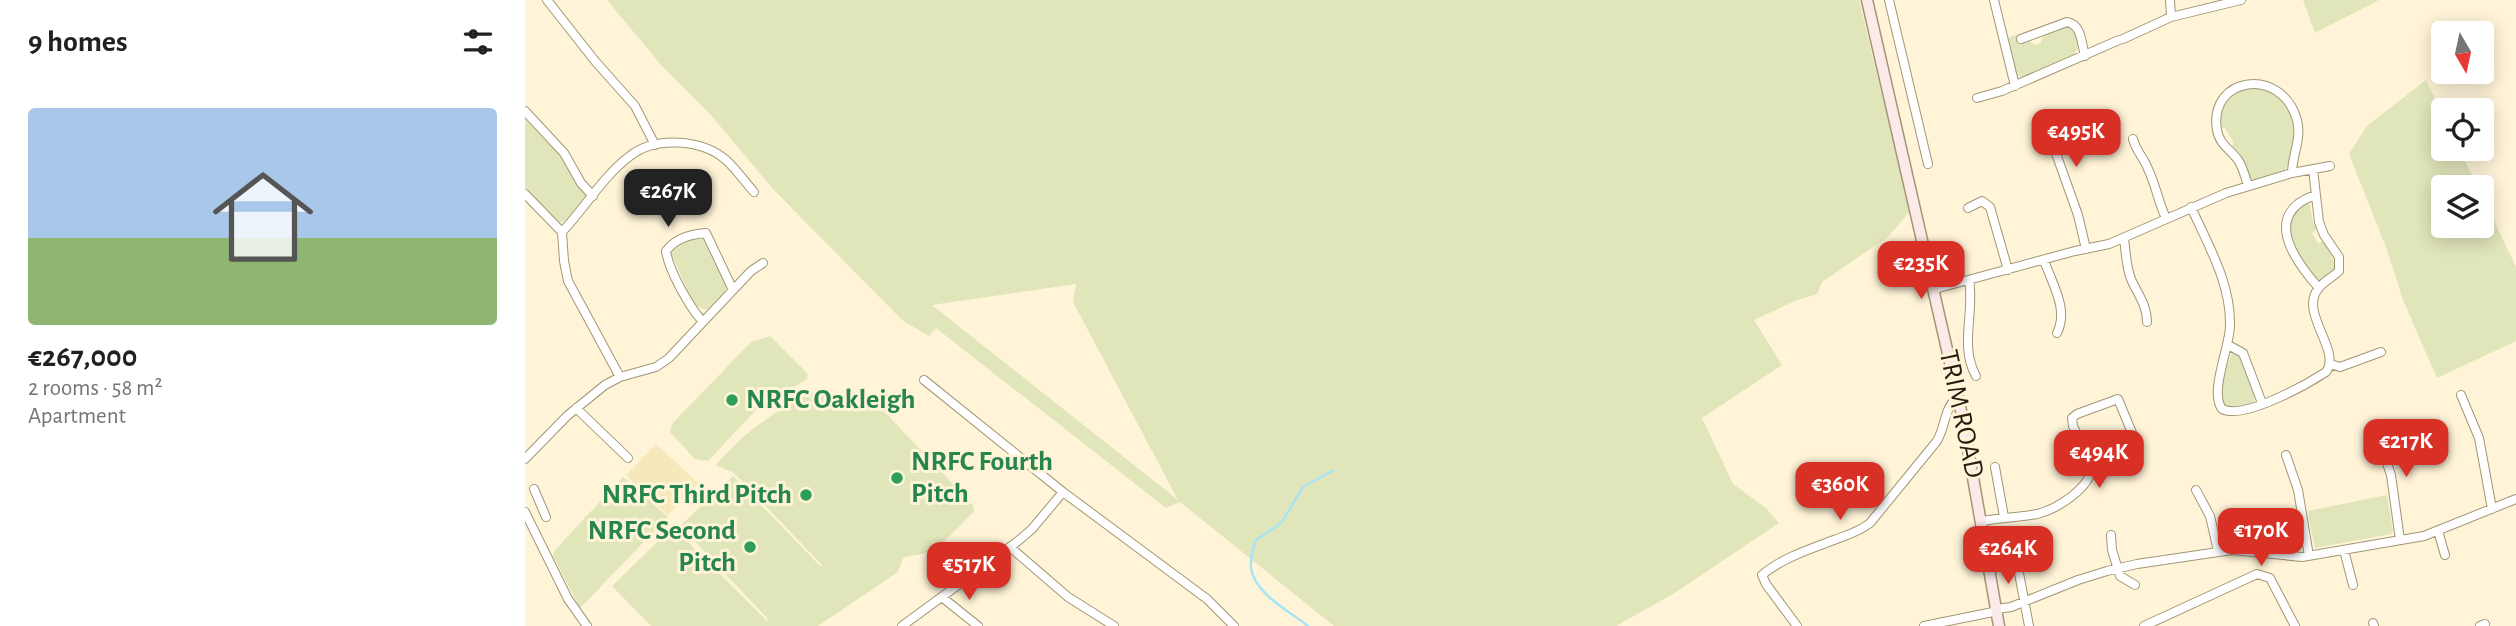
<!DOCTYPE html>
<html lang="en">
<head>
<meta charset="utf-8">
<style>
	:root { --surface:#fff; --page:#f2f2f2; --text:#202124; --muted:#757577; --accent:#d93025 }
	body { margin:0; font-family:"Alegreya Sans",sans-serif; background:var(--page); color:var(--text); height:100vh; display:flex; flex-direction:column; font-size:26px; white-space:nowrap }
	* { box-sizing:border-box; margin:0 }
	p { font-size:23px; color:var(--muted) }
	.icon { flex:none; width:38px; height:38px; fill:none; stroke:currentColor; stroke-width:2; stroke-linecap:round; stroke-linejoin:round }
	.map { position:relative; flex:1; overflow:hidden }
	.sheet { display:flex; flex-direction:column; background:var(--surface); width:525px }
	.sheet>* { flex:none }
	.needle { width:46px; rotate:171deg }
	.fabs { position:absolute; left:1906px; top:21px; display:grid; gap:14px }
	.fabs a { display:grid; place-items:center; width:63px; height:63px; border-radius:7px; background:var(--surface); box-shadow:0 4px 18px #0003; font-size:35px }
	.price { position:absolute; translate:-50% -60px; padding:0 16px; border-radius:14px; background:var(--accent); color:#fff; font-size:23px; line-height:46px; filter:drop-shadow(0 2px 4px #0008) }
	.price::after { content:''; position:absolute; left:50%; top:42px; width:21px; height:16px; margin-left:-10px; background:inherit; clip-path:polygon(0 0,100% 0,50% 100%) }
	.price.on { background:#222; color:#fff }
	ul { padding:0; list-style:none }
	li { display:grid; align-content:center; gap:14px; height:371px; padding:0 28px }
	li span { display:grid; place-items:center; height:217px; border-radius:7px; color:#555 }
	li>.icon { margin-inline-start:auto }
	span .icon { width:126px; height:126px; fill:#fffc; stroke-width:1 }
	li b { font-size:30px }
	h2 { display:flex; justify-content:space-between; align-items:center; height:84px; padding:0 28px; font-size:30px }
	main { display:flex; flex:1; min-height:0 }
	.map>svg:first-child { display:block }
	.built { fill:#f7e8bc }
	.green { fill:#e1e5ba; fill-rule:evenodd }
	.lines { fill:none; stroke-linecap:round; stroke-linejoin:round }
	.stream { stroke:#a9e4f4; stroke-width:2.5 }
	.minor-casing { stroke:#a29675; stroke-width:10 }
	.secondary-casing { stroke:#a29675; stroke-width:13 }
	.minor { stroke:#fff; stroke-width:8 }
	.secondary { stroke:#fce9e9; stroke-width:10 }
	.leisure-dot { fill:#2e9e5b; stroke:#fff4d8; stroke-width:2.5 }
	.labels { text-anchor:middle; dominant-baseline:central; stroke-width:6; stroke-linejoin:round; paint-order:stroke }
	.leisure-label { font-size:28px; font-weight:bold; fill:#27864d; stroke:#fff4d8; text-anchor:start }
	.street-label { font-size:28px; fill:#231e11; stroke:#fff4d8 }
</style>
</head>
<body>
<main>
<section class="sheet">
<h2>9 homes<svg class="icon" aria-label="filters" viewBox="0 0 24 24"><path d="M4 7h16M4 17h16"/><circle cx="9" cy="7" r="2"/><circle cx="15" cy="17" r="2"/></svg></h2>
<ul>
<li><span style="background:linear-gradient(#a9c7e8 60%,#8fb573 0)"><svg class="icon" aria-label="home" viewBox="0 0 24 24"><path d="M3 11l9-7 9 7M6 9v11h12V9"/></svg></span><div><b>€267,000</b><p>2 rooms · 58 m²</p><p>Apartment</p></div></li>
</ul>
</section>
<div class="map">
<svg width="1991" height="626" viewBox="0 0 1991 626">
	<rect width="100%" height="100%" fill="#fff4d8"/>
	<!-- built -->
	<path class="built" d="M131,444L173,483L143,515L101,475Z"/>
	<!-- green -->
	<path class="green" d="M82,0H1334L1385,211L1364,236L1297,282L1292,294L1272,300L1229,320L1257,365L1177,418L1208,484L1241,508L1254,523L1148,594L1091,626H809L655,502L641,508L411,328L404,336L377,320L249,190L185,114L137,66ZM551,284L548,302L653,500L407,305Z
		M1778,0H1854L1790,33Z
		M1541,27L1549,30L1553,47L1549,55L1499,77L1492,76L1481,39L1493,34L1497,43L1503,41L1510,45L1516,43L1518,36Z
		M1901,80L1918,115V149H1934L1953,187H1918V226H1956L1957,195L1991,267V341L1912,378L1878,300L1862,250L1824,154L1842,126Z
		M1728,87C1733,88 1741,88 1745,90C1776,105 1773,146 1760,171L1727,180L1706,148L1709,143L1700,128H1695C1694,102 1701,93 1728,87Z
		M0,116L37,158L49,180L61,196L60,202L43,221L35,222L29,218L0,189Z
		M1784,202L1788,222L1792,229L1787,233L1793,244L1798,241C1808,257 1820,273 1793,281C1774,265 1746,212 1784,202Z
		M172,237H179L202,286L201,290L182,310L172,306L167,300L145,251L148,247Z
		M245,336L283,374L282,379L231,410L183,461L170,459L145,432L147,424L226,342Z
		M1707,352L1714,354L1720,365L1730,399L1726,404L1703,409L1696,404V384Z
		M297,387L312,407L331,399L355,407L447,504L449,511C434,527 419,544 400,553C394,555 385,555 378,558L373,572L293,626H126L87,586L148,527L243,622L242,618L155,526L208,476L296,567L297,565L209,473L191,465C222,428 254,409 297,387Z
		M98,477L143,517L55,608L28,556L30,550Z
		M1862,495L1868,531L1866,534L1790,548L1783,511Z"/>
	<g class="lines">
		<!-- stream -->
		<path class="stream" d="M783,626C764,611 730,594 726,568C725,559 728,549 730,541L757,522L778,487L809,470"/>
		<defs>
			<path id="minor" d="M22,0L70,61L110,106L130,145
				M1364,0L1403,164
				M1469,0L1490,86
				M1645,0L1646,17
				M1496,39L1542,22C1557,25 1556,42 1560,56
				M1598,39L1646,17L1716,0
				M1452,98L1477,91L1594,40
				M0,111L39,153L56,183L68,196
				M1512,135L1523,131L1553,215L1561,249
				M1608,139C1611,151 1619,158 1623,169C1631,185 1633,202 1641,218
				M1723,185C1720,177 1718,167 1713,160C1705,149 1694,144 1692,130C1683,76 1757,66 1772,120C1777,138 1767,156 1767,173
				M0,194L37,232
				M1790,195C1737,214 1768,259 1794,288
				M1666,207C1682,243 1706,283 1705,325C1705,348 1684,391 1697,409C1718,420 1781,385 1801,372C1817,351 1774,313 1793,289C1798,282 1808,277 1814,271V257L1799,235L1794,222L1788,169
				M1443,208L1457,201L1465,207L1483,270
				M1599,239C1601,252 1601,267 1606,279C1613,295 1622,305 1622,322
				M1519,260C1527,284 1544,309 1532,333
				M1444,280C1450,312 1434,346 1451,376
				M1410,289L1550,251L1584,244L1701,193L1767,173L1805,166
				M177,321C164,306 144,271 141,251C150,239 166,234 181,233L208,290
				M1703,345L1718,353L1737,403
				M1805,364L1815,367L1856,352
				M95,377L43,281L39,261L37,232C60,208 78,176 105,156C130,136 177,139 201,160C211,169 220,182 229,192
				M399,380L538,492L682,599L709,626
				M1936,395L1954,438L1967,509
				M51,408L103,458
				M1850,428L1866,475L1875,540
				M1761,455L1773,490L1784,556
				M0,459L43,415L80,385L95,377L131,367L144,358L226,271L238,263
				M1470,467L1479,517
				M9,489L21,517
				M1671,490L1685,516L1693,551
				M0,512L43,599L62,626
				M1458,521C1475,518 1496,517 1512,514C1532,509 1566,488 1567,466L1548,426L1547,418L1552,414L1593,399L1610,440
				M1913,531L1920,555
				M1586,535L1587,550L1595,576L1610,585
				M485,547L543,597L589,626
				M1819,550L1828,585
				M1486,559L1493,568L1504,626
				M418,598L453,626
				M1472,609L1486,607L1553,580L1582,571L1612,564L1707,550L1777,557L1899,536L1991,499
				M1848,623L1849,626
				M377,626L493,541L507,529L538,492
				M1272,626L1241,584L1237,575C1257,558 1285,549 1309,540C1322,535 1334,532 1345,523L1412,441C1422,423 1418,410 1433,396
				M1399,626L1473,611
				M1619,626L1732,574L1745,578L1770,626
				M1955,626L1960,624"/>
			<path id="secondary" d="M1342,0L1437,415L1474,626"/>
		</defs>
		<!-- minor casing -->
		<use href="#minor" class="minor-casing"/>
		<!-- secondary casing -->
		<use href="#secondary" class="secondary-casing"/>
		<!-- minor -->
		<use href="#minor" class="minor"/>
		<!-- secondary -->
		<use href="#secondary" class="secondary"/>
	</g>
	<!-- markers -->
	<g class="leisure-dot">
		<circle cx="207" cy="400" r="7"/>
		<circle cx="372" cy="478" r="7"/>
		<circle cx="281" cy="495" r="7"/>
		<circle cx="225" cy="547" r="7"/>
	</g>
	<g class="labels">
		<!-- leisure labels -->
		<g class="leisure-label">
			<text x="221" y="400">NRFC Oakleigh</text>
			<text x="386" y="462">NRFC Fourth<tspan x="386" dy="32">Pitch</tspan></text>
			<text x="267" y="495" text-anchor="end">NRFC Third Pitch</text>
			<text x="211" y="531" text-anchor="end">NRFC Second<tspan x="211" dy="32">Pitch</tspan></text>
		</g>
		<!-- street labels -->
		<g class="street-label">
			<text transform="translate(1436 414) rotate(78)">TRIM ROAD</text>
		</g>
	</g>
</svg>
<div class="fabs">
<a><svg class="needle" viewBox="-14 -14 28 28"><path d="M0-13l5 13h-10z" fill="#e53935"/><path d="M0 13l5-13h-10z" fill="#757577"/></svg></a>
<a><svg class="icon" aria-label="locate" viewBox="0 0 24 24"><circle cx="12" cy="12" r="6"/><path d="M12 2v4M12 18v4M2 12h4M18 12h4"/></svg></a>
<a><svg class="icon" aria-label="layers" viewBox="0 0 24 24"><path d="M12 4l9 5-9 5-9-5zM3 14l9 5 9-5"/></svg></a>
</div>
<b class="price" style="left:1551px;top:169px">€495K</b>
<b class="price on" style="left:143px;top:229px">€267K</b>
<b class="price" style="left:1396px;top:301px">€235K</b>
<b class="price" style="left:1881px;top:479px">€217K</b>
<b class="price" style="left:1574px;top:490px">€494K</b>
<b class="price" style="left:1315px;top:522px">€360K</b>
<b class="price" style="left:1736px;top:568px">€170K</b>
<b class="price" style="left:1483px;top:586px">€264K</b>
<b class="price" style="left:444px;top:602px">€517K</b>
</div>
</main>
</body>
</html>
